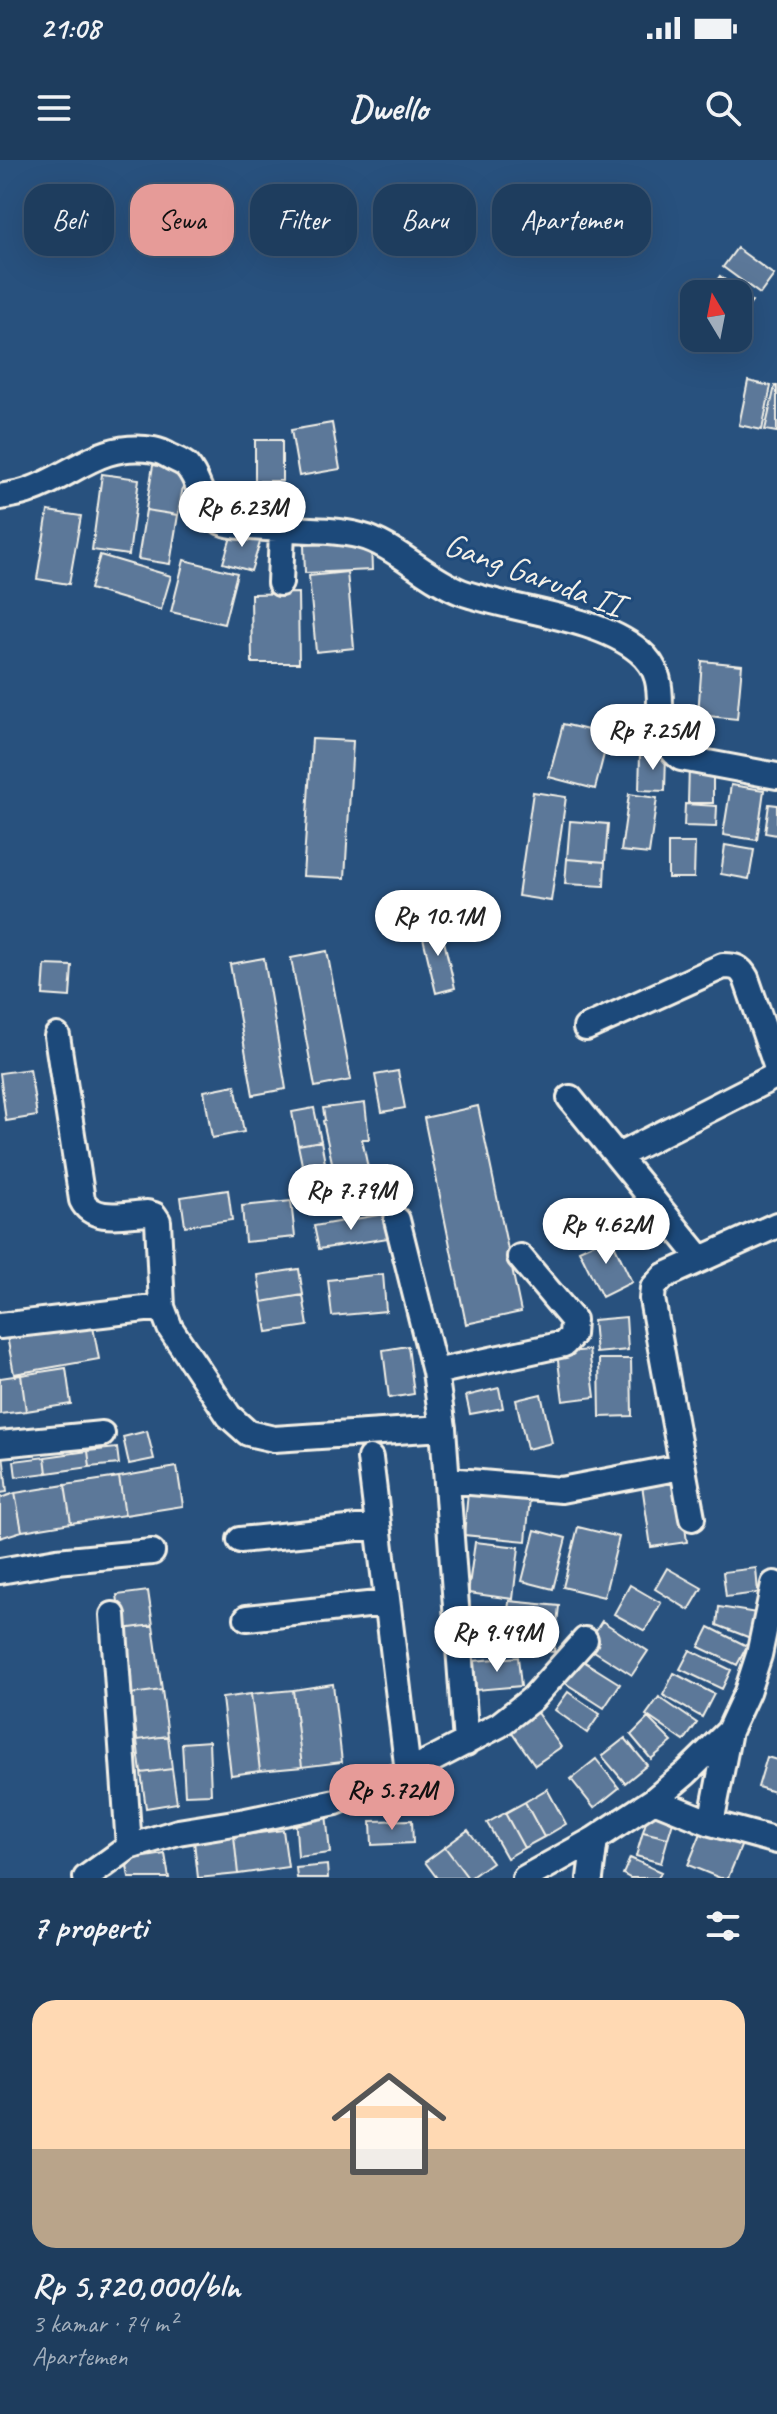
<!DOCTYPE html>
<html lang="id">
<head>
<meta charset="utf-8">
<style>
	:root { --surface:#1e3d5e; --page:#264464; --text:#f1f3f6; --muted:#a1aebc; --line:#3c5673; --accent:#e69b98 }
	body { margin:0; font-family:Caveat,sans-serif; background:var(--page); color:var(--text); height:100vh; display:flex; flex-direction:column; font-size:30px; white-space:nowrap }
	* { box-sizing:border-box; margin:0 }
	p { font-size:26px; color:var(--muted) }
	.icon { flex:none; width:44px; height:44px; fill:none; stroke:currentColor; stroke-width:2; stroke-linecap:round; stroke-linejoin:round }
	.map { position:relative; height:1718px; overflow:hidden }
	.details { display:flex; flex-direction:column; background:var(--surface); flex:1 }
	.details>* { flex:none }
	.hud { position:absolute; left:24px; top:24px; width:730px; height:72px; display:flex; gap:16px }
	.needle { width:52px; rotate:350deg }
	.tools { position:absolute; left:680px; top:120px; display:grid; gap:16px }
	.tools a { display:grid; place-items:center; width:72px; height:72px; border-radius:16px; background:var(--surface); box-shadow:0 8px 32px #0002,0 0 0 2px var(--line); font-size:40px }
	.price { position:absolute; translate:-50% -68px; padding:0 18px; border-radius:28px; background:#fff; color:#222; font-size:26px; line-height:52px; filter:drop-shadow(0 2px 4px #0008) }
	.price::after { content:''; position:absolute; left:50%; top:48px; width:24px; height:18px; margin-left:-12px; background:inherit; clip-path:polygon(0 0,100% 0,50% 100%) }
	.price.current { background:var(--accent); color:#111 }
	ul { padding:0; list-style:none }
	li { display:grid; align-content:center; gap:16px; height:424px; padding:0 32px }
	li+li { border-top:2px solid var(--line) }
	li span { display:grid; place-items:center; height:248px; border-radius:24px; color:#555 }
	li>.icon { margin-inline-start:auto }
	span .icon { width:144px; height:144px; fill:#fffc; stroke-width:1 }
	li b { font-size:34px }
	h2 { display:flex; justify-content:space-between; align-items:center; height:96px; padding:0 32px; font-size:34px }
	.chip { padding:0 28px; border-radius:24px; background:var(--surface); box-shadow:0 8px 32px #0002,0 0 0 2px var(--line); font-size:28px; line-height:72px }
	.chip.current { background:var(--accent); color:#111 }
	.status { display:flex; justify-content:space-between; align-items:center; height:56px; padding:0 40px; background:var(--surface); direction:ltr }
	.status svg { height:22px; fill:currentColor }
	header { display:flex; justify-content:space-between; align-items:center; height:104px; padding:0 32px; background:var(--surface); font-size:36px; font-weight:700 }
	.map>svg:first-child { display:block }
	.building { fill:#5b7899; stroke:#f4f1e8; stroke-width:2 }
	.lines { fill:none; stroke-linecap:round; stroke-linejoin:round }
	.street-casing { stroke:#f4f1e8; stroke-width:30 }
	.street { stroke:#1f4a7a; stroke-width:24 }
	.labels { text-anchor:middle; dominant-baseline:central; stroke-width:6; stroke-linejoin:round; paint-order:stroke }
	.street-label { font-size:34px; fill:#f4f1e8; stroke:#1f4a7a }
</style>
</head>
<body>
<div class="status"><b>21:08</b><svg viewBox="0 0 49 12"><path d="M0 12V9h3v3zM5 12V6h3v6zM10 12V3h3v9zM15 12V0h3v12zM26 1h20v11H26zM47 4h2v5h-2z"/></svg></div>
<header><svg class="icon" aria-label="menu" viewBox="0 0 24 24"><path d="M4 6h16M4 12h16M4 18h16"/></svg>Dwello<svg class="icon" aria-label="search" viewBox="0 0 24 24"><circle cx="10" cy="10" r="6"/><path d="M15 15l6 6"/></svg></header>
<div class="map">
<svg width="777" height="1718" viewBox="0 0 777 1718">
	<rect width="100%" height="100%" fill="#28517e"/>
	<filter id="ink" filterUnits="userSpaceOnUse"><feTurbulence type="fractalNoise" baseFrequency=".0125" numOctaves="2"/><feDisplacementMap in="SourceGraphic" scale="16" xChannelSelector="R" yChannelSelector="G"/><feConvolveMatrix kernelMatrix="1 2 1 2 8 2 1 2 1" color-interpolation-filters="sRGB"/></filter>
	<g filter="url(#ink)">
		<!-- building -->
		<path class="building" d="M737,88L774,115L760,134L723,107Z
			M720,116L752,142L745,151L738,145V134H723L713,126Z
			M748,221L771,226L762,270L739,265Z
			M775,226H777V272L765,270Z
			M332,263L340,309L299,316L291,270Z
			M255,280H282V321H255Z
			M153,305L186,310L178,355L146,350Z
			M102,314L139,319L129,395L92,390Z
			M146,350L178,355L170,404L138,399Z
			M48,351L81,356L69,424L37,419Z
			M234,367L262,376L251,411L223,403Z
			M371,383L372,410L305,413L304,385Z
			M100,395L171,416L161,450L90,429Z
			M184,400L237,413L224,464L171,452Z
			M347,412L354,488L316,492L309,416Z
			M298,433L299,503H252L251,434Z
			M702,501L742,505L737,559L698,555Z
			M563,564L609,575L595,629L549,617Z
			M312,579L353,581L345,718L303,716Z
			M640,594H666L665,631L639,630Z
			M689,605H713V643H688Z
			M731,625L764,630L757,680L723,675Z
			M533,632L566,637L551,741L518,736Z
			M629,634L657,638L649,694L621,691Z
			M685,644L717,646L716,667L684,666Z
			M769,644L777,645V675L765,673Z
			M570,661L608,664L605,702L567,699Z
			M668,683H695L694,718H668Z
			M725,685L754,690L749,719L721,714Z
			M567,699L605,702L604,726L565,724Z
			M440,764L455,828L436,833L421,769Z
			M327,791L351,920L315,927L291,798Z
			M264,798L286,929L253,935L230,804Z
			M45,805L72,806L70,837L43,835Z
			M30,909L37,956L6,961L0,913Z
			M398,911L405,948L382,952L375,915Z
			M235,925L244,972L212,978L204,931Z
			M365,943L369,979H362L368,1008L335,1016L323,961L325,960L323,948Z
			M478,946L521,1152L466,1164L424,958Z
			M314,948L321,981L298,985L292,952Z
			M321,981L327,1014L305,1019L298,985Z
			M228,1030L232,1060L185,1066L181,1037Z
			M291,1041L295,1077L245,1082L242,1046Z
			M384,1054L388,1078L319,1089L314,1066Z
			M610,1076L632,1122L602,1137L579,1090Z
			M299,1109L303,1135L262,1142L258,1115Z
			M383,1114L386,1151L332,1156L328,1120Z
			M303,1135L308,1166L267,1172L262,1142Z
			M91,1156L99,1199L14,1214L6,1171Z
			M626,1157L628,1190L596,1193L593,1160Z
			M408,1186L414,1234L389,1238L383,1190Z
			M589,1190L595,1237L563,1241L557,1193Z
			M599,1199H631L632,1256L600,1257Z
			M66,1208L71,1244L26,1251L21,1215Z
			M21,1215L26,1251L0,1254V1218Z
			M499,1228L503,1248L470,1254L466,1236Z
			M541,1234L552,1283L527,1289L516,1240Z
			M147,1271L154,1299L129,1304L123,1277Z
			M117,1288L119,1304L90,1307L88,1291Z
			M88,1291L90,1307L47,1313L45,1297Z
			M0,1293H3L7,1332L0,1333Z
			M45,1297L47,1313L16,1317L14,1301Z
			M177,1307L183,1346L125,1355L119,1317Z
			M119,1317L125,1355L71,1363L65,1325Z
			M679,1321L687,1382L651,1387L642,1325Z
			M65,1325L71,1363L22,1371L15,1333Z
			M468,1332L530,1338L526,1381L464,1375Z
			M15,1333L22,1371L0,1378V1338Z
			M578,1367L619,1377L604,1437L563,1427Z
			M535,1370L566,1378L553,1429L522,1421Z
			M475,1382L519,1387L513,1439L468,1433Z
			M667,1408L702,1428L689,1450L655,1429Z
			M756,1408L758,1433L726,1437L723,1412Z
			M630,1425L661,1443L645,1471L614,1454Z
			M148,1431L153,1465L122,1469L117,1435Z
			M509,1441L559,1446L554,1492L505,1487Z
			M719,1447L757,1453L753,1479L717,1465Z
			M602,1461L648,1491L632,1515L586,1486Z
			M153,1465L162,1530L131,1534L122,1469Z
			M709,1467L747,1486L737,1505L699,1487Z
			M690,1490L731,1510L722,1529L680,1509Z
			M518,1497L521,1526L476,1530L473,1501Z
			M577,1497L620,1524L604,1548L562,1521Z
			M674,1513L714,1534L702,1557L663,1535Z
			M333,1524L342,1602L302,1607L293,1530Z
			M162,1530L168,1576L137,1580L131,1534Z
			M293,1530L302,1607L260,1611L251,1534Z
			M568,1532L600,1554L587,1573L555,1550Z
			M251,1534L260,1611L231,1615L222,1538Z
			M659,1537L697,1563L684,1581L646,1555Z
			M535,1550L561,1587L535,1605L509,1568Z
			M648,1558L672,1582L651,1599L631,1575Z
			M168,1576L172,1609L141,1613L137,1580Z
			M625,1578L647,1605L625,1623L602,1596Z
			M209,1581L211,1634L185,1635L182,1583Z
			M767,1597L777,1600V1633L758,1627Z
			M596,1599L619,1628L594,1648L571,1619Z
			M172,1609L177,1643L146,1648L141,1613Z
			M547,1629L566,1664L544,1677L525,1642Z
			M525,1642L544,1677L524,1688L505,1653Z
			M650,1648L675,1655L668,1678L643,1672Z
			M326,1653L330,1693L298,1697L295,1655Z
			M505,1653L524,1688L507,1698L487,1663Z
			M412,1660L413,1683L372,1685L371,1661Z
			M705,1663L744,1679L728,1718H720L688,1705Z
			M283,1670L288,1707L238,1714L234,1676Z
			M468,1670L492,1702L470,1718H468L445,1687Z
			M643,1672L668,1678L661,1703L636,1696Z
			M234,1676L238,1714L198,1718L194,1681Z
			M445,1687L468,1718H437L425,1702Z
			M165,1694L169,1718H129L126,1700Z
			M630,1698L661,1712L658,1718H630L623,1714Z
			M327,1705L328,1718H297L296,1708Z"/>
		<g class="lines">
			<defs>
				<path id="street" d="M0,337C10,335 20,334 30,330C74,315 100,281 154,290C160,291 166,294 171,297C175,299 183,302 187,306C201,321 202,351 222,362C230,366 243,366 252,367C285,370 330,368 361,376C393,384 427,419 461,432C514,451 597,456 639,491C681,526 639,567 681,598L777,616
					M280,423L282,370
					M586,868L723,806C735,806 740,807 746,818L777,908
					M57,876L82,1040C93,1063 125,1054 147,1053L154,1055L158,1061L162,1147L170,1168L229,1256L248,1273L274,1279L443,1268L466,1583
					M570,938L701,1099
					M618,996L777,915
					M397,1060L435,1212
					M0,1166L162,1147
					M443,1268L435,1212L564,1184L572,1175L573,1160L520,1097
					M0,1284L102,1274
					M370,1298L408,1612
					M447,1320L561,1330L681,1307
					M692,1358L652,1139L653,1128L664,1116L777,1065
					M240,1380L377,1366
					M0,1411L57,1401L152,1392
					M113,1455L129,1687
					M247,1458L386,1443
					M654,1640L711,1663L777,1681
					M711,1663L729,1571
					M86,1718L129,1687L178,1672L246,1661L336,1642L408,1612L499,1565L532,1539L585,1480
					M525,1718L595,1679L654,1640L686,1613L729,1571L747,1532L759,1495L774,1424
					M590,1718L595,1679"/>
			</defs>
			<!-- street casing -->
			<use href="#street" class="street-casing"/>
			<!-- street -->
			<use href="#street" class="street"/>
		</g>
	</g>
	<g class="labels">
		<!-- street labels -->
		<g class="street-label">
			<text transform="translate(534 414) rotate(20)">Gang Garuda II</text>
		</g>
	</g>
</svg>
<div class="tools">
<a><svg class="needle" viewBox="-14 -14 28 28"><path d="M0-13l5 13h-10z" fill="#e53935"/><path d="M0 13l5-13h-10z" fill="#a1aebc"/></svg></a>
</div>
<b class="price" style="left:242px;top:389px">Rp 6.23M</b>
<b class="price" style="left:653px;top:612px">Rp 7.25M</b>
<b class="price" style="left:438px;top:798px">Rp 10.1M</b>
<b class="price" style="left:351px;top:1072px">Rp 7.79M</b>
<b class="price" style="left:606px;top:1106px">Rp 4.62M</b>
<b class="price" style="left:497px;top:1514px">Rp 9.49M</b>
<b class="price current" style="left:392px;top:1672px">Rp 5.72M</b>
<div class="hud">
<a class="chip">Beli</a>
<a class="chip current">Sewa</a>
<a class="chip">Filter</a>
<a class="chip">Baru</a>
<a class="chip">Apartemen</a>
</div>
</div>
<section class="details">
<h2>7 properti<svg class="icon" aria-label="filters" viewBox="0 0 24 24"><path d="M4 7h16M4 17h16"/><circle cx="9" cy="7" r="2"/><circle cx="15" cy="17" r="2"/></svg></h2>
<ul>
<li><span style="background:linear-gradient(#ffd9b3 60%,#b9a48a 0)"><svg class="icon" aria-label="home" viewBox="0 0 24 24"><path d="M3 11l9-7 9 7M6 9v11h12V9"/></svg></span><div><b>Rp 5,720,000/bln</b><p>3 kamar · 74 m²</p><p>Apartemen</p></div></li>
</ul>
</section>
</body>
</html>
